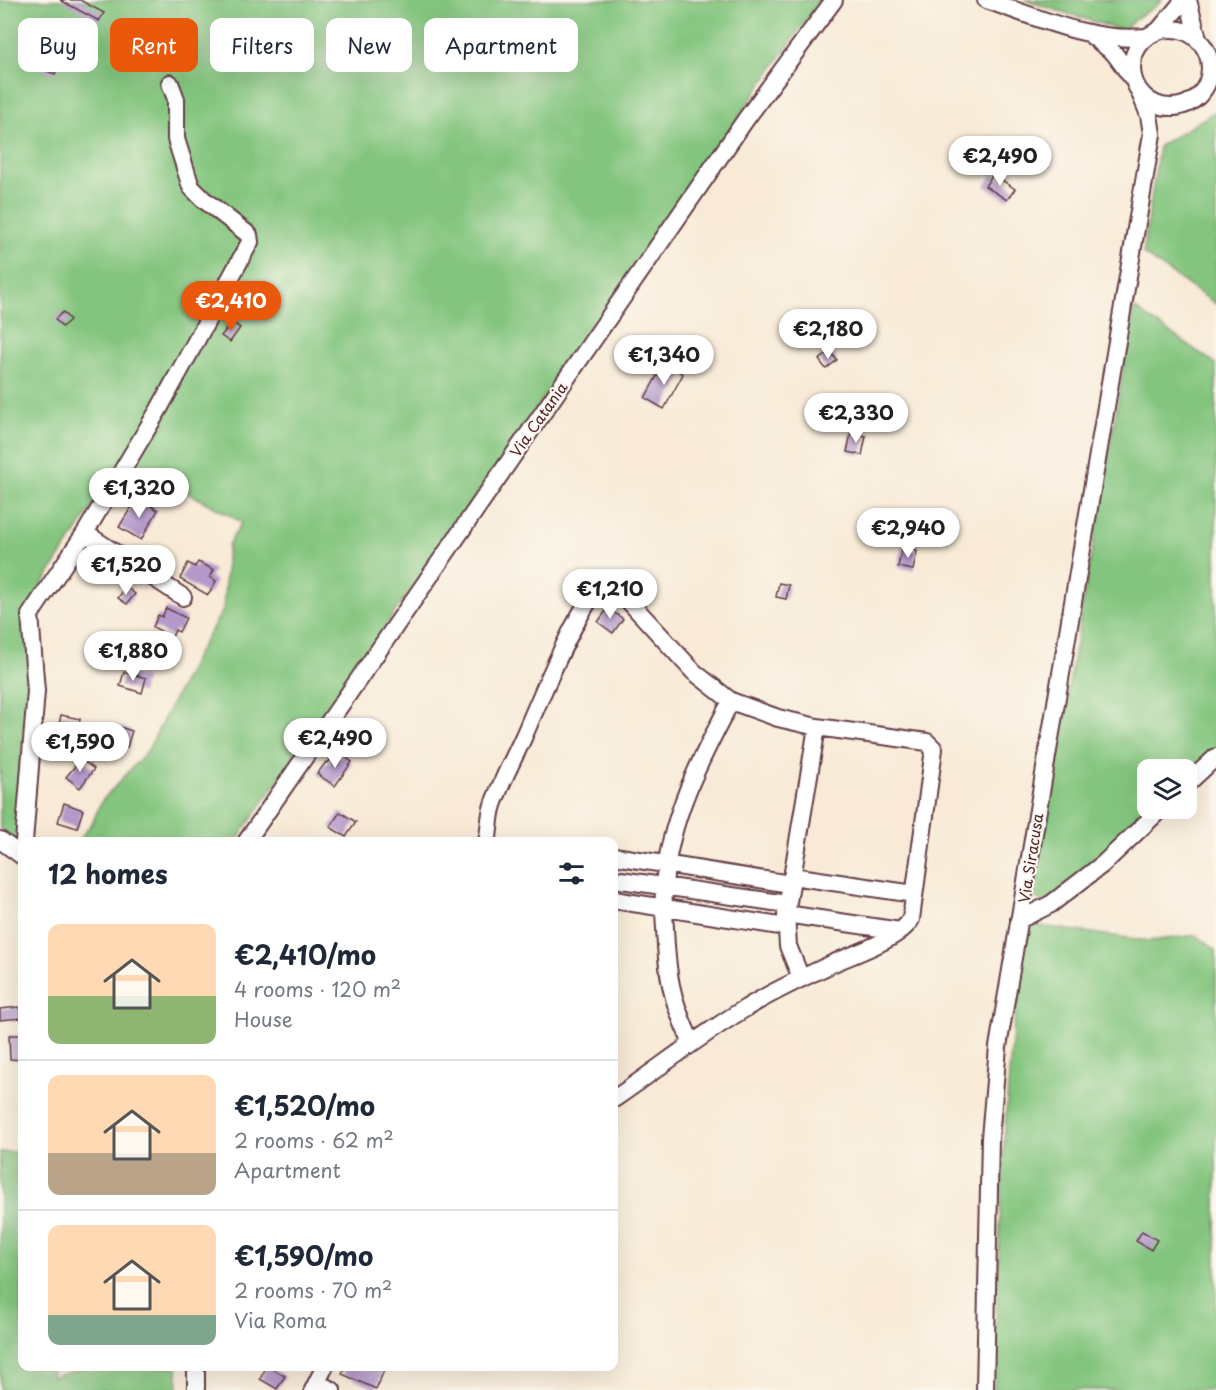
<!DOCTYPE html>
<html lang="en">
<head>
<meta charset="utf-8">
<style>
	:root { --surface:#fff; --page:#f2f2f3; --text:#1f2937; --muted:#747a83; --line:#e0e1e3; --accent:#ea580c }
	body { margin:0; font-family:"Playpen Sans",sans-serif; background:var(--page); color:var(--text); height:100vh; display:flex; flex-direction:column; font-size:22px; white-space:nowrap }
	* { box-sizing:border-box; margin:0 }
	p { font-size:20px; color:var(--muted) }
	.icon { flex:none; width:33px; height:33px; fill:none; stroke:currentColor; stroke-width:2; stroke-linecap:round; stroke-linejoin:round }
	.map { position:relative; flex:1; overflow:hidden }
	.drawer { position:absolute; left:18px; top:837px; width:600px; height:534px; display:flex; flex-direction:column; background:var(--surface); border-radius:12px; box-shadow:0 6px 24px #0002 }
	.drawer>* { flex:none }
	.banner { position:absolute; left:18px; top:18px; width:600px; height:54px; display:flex; gap:12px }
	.tools { position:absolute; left:1137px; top:759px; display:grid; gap:12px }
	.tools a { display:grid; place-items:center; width:60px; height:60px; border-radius:12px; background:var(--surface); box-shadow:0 6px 24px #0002; font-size:30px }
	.price { position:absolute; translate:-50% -51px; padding:0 14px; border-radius:21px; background:#fff; color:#222; font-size:20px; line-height:39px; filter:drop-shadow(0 2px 3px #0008) }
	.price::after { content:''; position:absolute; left:50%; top:36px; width:18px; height:14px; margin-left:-9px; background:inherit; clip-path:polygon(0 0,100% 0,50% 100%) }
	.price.active { background:var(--accent); color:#fff }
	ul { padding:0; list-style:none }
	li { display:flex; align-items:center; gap:18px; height:150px; padding:0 30px }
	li+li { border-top:2px solid var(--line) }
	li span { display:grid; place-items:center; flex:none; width:168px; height:120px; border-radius:12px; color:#555 }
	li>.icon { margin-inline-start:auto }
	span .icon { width:72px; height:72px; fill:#fffc; stroke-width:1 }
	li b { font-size:26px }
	h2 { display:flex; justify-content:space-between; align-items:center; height:72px; padding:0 30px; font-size:26px }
	.tag { padding:0 21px; border-radius:12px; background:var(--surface); box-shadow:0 6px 24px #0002; font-size:21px; line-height:54px }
	.tag.active { background:var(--accent); color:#fff }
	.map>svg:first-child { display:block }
	.green { fill:#83c57e; stroke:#667254; stroke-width:1.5 }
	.building { fill:#b398ca }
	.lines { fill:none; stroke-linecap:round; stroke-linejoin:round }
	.minor-casing { stroke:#643d45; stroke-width:20 }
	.minor { stroke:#fff; stroke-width:16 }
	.labels { text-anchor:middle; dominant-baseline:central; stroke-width:4.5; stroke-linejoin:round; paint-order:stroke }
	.street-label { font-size:15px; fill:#4a1f2b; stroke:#fbf7ec }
</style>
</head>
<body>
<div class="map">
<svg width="1216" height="1390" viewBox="0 0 1216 1390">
	<rect width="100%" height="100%" fill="#fbf7ec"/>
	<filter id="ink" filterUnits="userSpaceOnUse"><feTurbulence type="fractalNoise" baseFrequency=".0167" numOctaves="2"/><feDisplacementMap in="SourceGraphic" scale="12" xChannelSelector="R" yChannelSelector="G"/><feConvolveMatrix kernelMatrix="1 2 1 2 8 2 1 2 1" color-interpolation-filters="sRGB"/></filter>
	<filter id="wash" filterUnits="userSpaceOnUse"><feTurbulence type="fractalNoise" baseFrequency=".008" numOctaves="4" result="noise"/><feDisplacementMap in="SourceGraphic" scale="24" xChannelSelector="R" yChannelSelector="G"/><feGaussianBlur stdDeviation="1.35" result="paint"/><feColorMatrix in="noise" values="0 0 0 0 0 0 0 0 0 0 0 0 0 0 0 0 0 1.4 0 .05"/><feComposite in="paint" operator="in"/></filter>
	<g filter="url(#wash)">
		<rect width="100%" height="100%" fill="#f8ead7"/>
		<!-- green -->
		<path class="green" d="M0,0H820L236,841H78L93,822L101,802L148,750L197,654L223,610L228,545L242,522L124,458L38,591L19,781L23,785L18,841L0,828Z
			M1024,0H1162C1150,14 1136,13 1124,31Z
			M1216,111V304L1143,254L1159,146Z
			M1134,308L1216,364V752L1187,780L1186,770H1148V808L1156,809L1046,901C1038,901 1036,899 1033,891Z
			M1033,925L1150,941L1196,935L1216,950V1390H994C998,1267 1001,1144 1014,1022C1018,990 1016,952 1033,925Z
			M0,1152H21L22,1154V1366L51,1367L52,1377L90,1367H177L178,1390H0Z"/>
		<g id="blocks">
			<!-- building -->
			<path class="building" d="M60,0H80L104,13L99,21Z
				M49,49L63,54L55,74L42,69Z
				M993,174L1015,189L1007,200L985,186Z
				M63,312L70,320L62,327L55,319Z
				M232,322L240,328L230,342L221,336Z
				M830,352L837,360L826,369L819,360Z
				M664,363L683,374L664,409L645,398Z
				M851,433L866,436L862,455L847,452Z
				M137,498L158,510L141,540L119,527Z
				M902,548L917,551L913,570L898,567Z
				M198,562L214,570L210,577L216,581L208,595L180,579L188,563L195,567Z
				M779,583L789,585L786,599L776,597Z
				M126,587L135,594L127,604L118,598Z
				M166,608L186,618L179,632L175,630L172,637L153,627L158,615L162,617Z
				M608,608L623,619L613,633L598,622Z
				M124,672L146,678L142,693L120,686Z
				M61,715L80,719L77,738L57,734Z
				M114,725L132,731L127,747L109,741Z
				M334,754L340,759L343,755L352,762L335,786L317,774L326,762L328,763Z
				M81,759L94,769L80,788L66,777Z
				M64,803L83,810L77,828L58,822Z
				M340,812L356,822L346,837L330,827Z
				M19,1007L21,1018L0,1020V1009Z
				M9,1035H22V1060L10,1059Z
				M1142,1231L1157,1240L1151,1250L1136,1241Z
				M267,1366L285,1376L277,1389L260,1379Z
				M346,1366H386L376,1389L342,1374Z"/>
		</g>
	</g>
	<g filter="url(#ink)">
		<use href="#blocks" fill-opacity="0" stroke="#643d45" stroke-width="1.5"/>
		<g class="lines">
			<defs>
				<path id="minor" d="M986,0C1037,17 1092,43 1146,37
					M1188,0L1198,39
					M1132 68a39 39 0 1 1 78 0a39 39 0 1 1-78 0Z
					M1159,30L1184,0
					M1092,36L1114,53L1133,79
					M85,533L183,597
					M1186,785L1216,757
					M0,840L22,856
					M24,842L36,691L30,615L85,533L159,409L250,242L249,235L203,199L191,187L176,139V99L170,83
					M246,842L746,119L834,0
					M487,842C490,829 489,817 493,805C501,782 513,760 523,738C536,709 579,601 602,586C606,583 610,585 615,586L694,672L731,701L778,718L817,727L927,742L934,749L911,919C901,938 857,953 836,962C806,976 775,990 746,1008C700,1035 658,1069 614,1099
					M614,856L790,884
					M792,876L914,894
					M614,879L787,904
					M614,900L786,927
					M786,914L900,931
					M1019,920L1051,904L1103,864L1162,808
					M801,978L788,946L786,914L817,727
					M692,1043C671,1001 667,974 665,928C664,914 663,900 664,886C669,819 700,760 731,701
					M196,1366V1390
					M317,1383L332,1390
					M313,1390L325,1366
					M985,1390L990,1138L998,1047L1152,134L1149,115L1140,93"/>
			</defs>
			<!-- minor casing -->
			<use href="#minor" class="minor-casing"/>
			<!-- minor -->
			<use href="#minor" class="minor"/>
		</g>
	</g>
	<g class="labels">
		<!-- street labels -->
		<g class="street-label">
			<text transform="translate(538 419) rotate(-55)">Via Catania</text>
			<text transform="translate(1030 858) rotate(-81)">Via Siracusa</text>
		</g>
	</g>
</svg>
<div class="tools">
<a><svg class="icon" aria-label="layers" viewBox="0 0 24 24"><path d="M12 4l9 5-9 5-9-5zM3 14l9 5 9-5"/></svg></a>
</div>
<b class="price" style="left:1000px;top:187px">€2,490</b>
<b class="price active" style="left:231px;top:332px">€2,410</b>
<b class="price" style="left:828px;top:360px">€2,180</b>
<b class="price" style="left:664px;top:386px">€1,340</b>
<b class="price" style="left:856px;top:444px">€2,330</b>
<b class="price" style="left:139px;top:519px">€1,320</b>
<b class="price" style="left:908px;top:559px">€2,940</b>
<b class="price" style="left:126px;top:596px">€1,520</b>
<b class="price" style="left:610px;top:620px">€1,210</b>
<b class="price" style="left:133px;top:682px">€1,880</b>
<b class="price" style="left:335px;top:769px">€2,490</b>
<b class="price" style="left:80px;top:773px">€1,590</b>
<div class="banner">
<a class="tag">Buy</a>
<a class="tag active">Rent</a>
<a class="tag">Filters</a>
<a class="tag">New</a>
<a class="tag">Apartment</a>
</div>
<section class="drawer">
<h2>12 homes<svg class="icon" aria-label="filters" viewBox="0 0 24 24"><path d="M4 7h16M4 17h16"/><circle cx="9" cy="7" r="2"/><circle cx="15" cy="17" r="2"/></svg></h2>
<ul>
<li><span style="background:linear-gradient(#ffd9b3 60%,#8fb573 0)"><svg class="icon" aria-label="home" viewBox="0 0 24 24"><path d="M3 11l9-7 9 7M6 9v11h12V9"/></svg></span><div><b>€2,410/mo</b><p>4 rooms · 120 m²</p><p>House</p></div></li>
<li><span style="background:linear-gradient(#ffd9b3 65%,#b9a48a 0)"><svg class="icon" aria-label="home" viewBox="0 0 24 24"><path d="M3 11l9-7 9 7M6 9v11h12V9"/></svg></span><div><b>€1,520/mo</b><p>2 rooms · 62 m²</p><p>Apartment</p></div></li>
<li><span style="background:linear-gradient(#ffd9b3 75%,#7fa58c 0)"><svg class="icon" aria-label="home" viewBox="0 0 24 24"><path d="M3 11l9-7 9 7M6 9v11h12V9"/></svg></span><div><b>€1,590/mo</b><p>2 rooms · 70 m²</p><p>Via Roma</p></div></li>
</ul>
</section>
</div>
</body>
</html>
